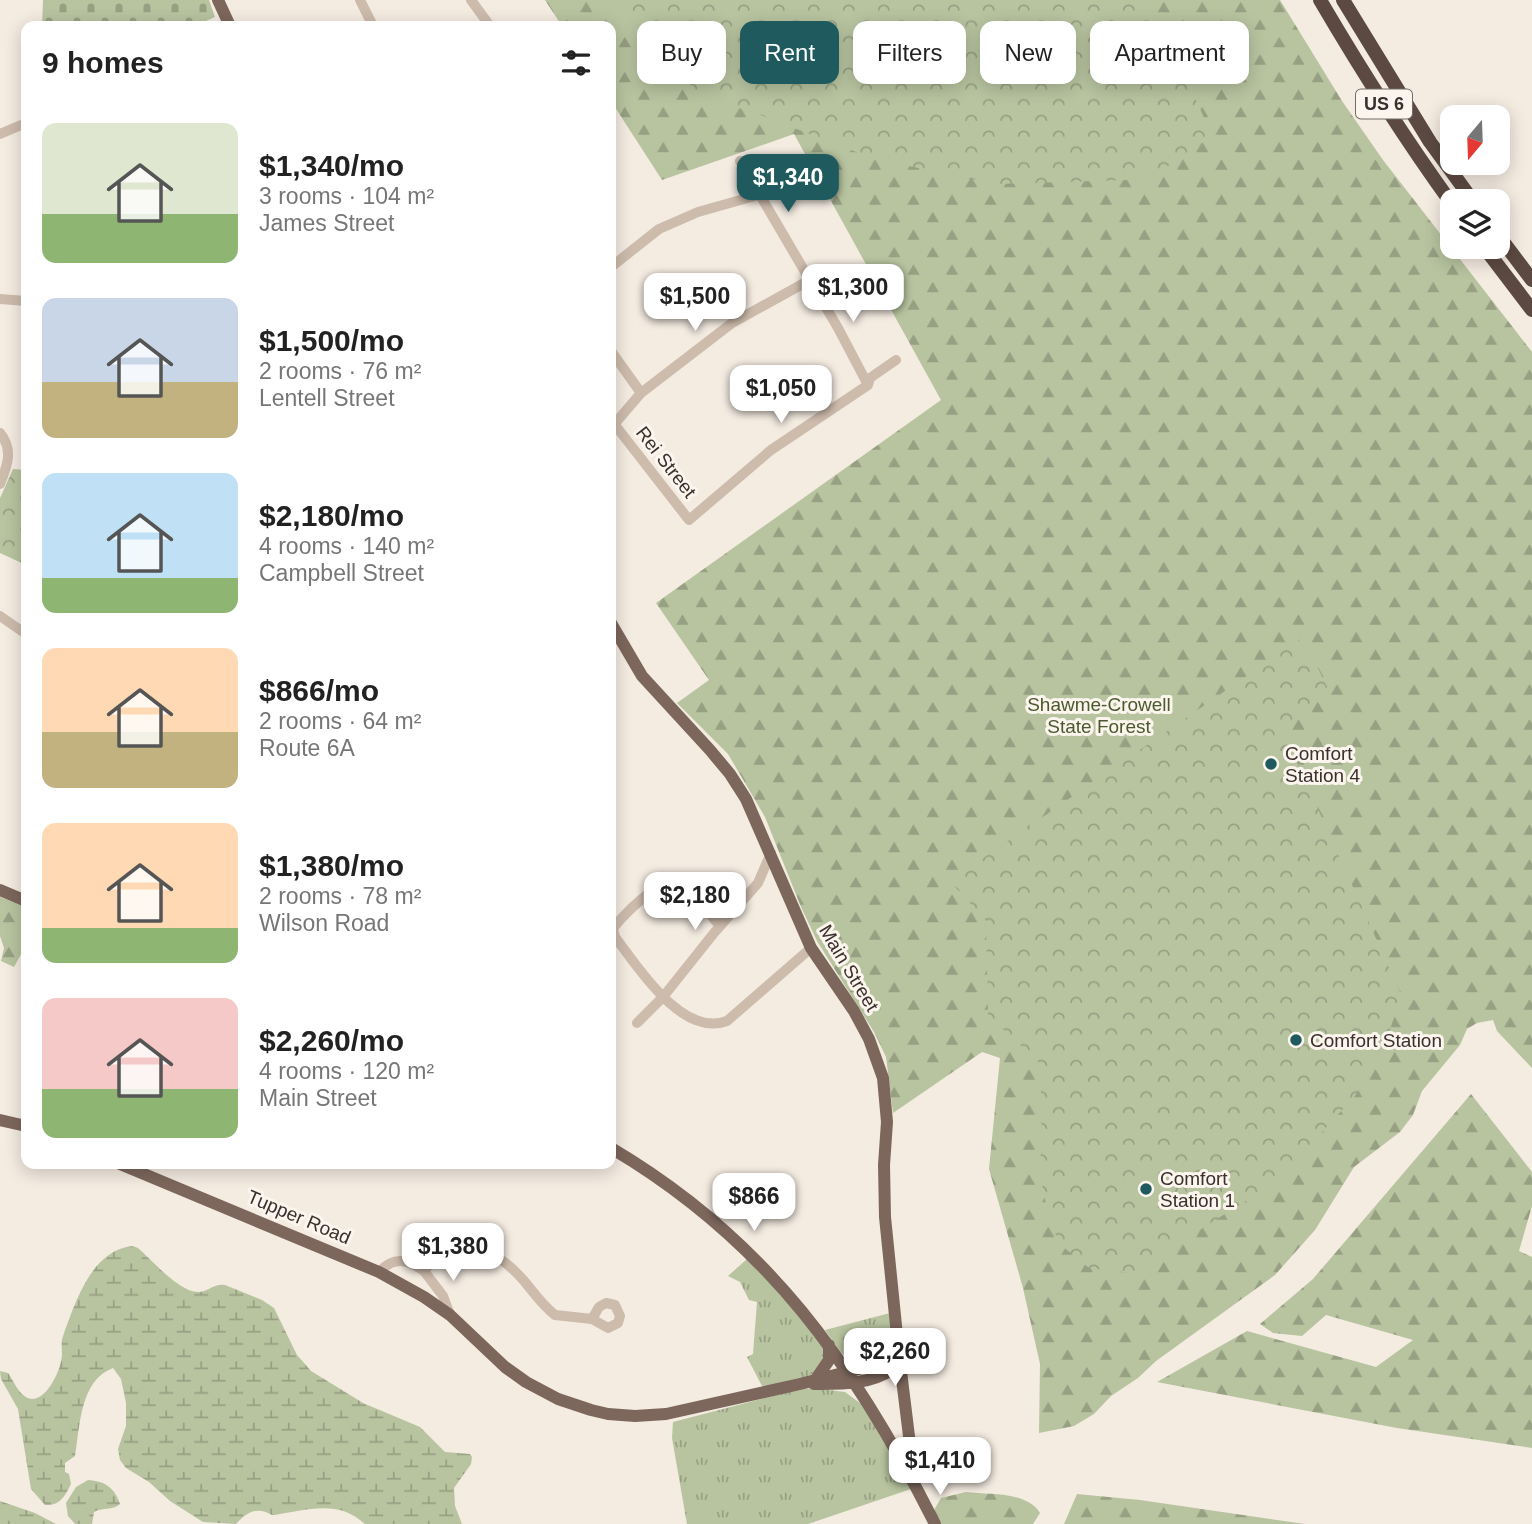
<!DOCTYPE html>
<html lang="en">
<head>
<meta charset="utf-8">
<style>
	:root { --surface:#fff; --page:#f6f6f6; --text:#222; --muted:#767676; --accent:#1f5a5e }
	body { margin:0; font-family:Arial,sans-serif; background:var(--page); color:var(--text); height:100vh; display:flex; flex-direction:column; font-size:26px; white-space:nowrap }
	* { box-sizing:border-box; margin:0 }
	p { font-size:23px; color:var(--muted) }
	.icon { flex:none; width:38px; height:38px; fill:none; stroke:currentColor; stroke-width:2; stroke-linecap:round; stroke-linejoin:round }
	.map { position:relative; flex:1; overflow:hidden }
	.sheet { position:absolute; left:21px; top:21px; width:595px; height:1148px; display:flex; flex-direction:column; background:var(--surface); border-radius:14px; box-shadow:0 4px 18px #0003 }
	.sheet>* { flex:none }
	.guide { position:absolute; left:637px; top:21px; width:665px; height:63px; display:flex; gap:14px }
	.needle { width:46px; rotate:199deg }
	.buttons { position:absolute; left:1440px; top:105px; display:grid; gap:14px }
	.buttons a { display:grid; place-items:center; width:70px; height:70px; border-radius:14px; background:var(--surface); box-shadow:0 4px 18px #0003; font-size:35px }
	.price { position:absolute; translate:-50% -60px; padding:0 16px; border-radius:14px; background:#fff; color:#222; font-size:23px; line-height:46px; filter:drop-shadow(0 2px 4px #0008) }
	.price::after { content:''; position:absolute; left:50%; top:42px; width:21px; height:16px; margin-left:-10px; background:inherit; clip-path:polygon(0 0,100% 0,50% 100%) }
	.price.active { background:var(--accent); color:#fff }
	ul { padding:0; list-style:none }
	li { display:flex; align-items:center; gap:21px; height:175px; padding:0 21px }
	li span { display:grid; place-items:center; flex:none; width:196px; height:140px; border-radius:14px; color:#555 }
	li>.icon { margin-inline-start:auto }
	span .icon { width:84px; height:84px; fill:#fffc; stroke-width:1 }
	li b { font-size:30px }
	h2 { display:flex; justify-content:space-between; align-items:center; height:84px; padding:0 21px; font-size:30px }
	.tag { padding:0 24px; border-radius:14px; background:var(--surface); box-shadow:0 4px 18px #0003; font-size:24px; line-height:63px }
	.tag.active { background:var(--accent); color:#fff }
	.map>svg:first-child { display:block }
	.grass { fill:url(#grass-tufts) }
	.forest { fill:url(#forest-firs) }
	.wetland { fill:url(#wetland-marsh) }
	.cemetery { fill:url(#cemetery-stones) }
	.park { fill:url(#park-crowns) }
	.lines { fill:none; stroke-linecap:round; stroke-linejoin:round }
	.minor { stroke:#cdbbac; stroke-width:10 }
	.major { stroke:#7d675c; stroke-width:12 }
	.highway { stroke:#5c4a42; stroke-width:14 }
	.poi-dot { fill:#1f5a5e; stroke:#fbf5ee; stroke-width:2.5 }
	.labels { text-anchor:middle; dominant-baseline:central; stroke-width:6; stroke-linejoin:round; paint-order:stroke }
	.shield { fill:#fbf5ee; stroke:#756b66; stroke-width:2 }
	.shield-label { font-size:18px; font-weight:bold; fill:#3b302b }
	.street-label { font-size:19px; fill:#3b302b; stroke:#fbf5ee }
	.park-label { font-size:19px; fill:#4a5a2e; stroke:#fbf5ee }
	.poi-label { font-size:19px; fill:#3b302b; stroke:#fbf5ee; text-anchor:start }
</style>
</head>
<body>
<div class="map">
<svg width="1532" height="1524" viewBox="0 0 1532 1524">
	<defs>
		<pattern id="grass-tufts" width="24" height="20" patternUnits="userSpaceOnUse" patternTransform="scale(1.75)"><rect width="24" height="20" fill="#b8c4a0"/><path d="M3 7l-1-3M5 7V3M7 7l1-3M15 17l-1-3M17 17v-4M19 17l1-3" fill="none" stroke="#97a083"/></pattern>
		<pattern id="forest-firs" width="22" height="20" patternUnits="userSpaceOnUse" patternTransform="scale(1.75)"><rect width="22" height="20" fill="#b8c4a0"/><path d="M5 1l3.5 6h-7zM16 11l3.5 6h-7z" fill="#97a083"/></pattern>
		<pattern id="wetland-marsh" width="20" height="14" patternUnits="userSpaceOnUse" patternTransform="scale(1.75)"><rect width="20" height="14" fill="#b8c4a0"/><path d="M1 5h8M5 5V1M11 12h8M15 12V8" fill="none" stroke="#97a083"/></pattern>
		<pattern id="cemetery-stones" width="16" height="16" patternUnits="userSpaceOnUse" patternTransform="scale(1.75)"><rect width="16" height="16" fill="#b8c4a0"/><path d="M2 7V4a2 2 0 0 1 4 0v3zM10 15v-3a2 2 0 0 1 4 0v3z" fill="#97a083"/></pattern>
		<pattern id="park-crowns" width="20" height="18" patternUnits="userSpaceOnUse" patternTransform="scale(1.75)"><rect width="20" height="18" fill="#b8c4a0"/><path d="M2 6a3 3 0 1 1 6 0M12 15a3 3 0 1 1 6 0" fill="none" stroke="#97a083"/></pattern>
	</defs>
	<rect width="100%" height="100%" fill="#f4ebe1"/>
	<!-- grass -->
	<path class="grass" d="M747,1259L770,1281L823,1347C827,1383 788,1381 762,1386L747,1357L753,1354L757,1302L749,1300L740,1282L728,1276Z
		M890,1313L893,1348L886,1357C846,1365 847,1362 825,1330Z
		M813,1388L845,1392L864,1406L911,1489L808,1524H687L672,1438L673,1422L800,1389Z"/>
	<!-- forest -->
	<path class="forest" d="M545,0H1280L1342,101L1383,160L1532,352V1068L1497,1031L1493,1020L1477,1023L1467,1029L1460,1045L1422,1091L1413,1115L1400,1132L1354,1167L1315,1230L1275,1275L1156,1361L1138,1378L1111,1396L1094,1414L1074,1426L1039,1433L1040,1364L1023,1288L989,1169L1000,1058L982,1052L893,1113L886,1057L874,1032L817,941L801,907L765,817L728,754L677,703L709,680L656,603L941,400L794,134L662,180L611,101V26H562Z
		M0,897L26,907V945L14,967L1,961L4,948L0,936Z
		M1471,1094L1532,1172V1206L1519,1251L1532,1257V1448L1397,1428L1157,1382L1247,1331L1376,1367L1413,1340L1326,1315L1302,1336L1273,1333L1260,1324L1313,1279Z
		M966,1492C989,1495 1027,1491 1040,1513L1033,1524H941L934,1510L941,1498Z
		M1077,1494L1140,1500L1305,1524H1064Z"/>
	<!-- wetland -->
	<path class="wetland" d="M132,1246L138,1248C152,1260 179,1292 198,1292C208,1292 214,1283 225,1285L262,1300L274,1308L297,1355L311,1371L363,1403L420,1427L445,1452L470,1454L472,1457L471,1464L454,1488L455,1506L462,1524H365C337,1498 306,1511 272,1515C257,1506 247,1512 236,1524L203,1522L170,1501L149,1482L126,1468L120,1460L118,1449L126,1426V1403L121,1379L113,1368C80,1380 80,1426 75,1456L65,1463V1472L69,1474L71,1484C65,1496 60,1506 45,1505L31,1489L18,1409L1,1379L0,1371L8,1373C14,1381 20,1399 33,1399C47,1398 59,1373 61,1361C63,1354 61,1347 62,1340C64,1331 68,1323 71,1314C82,1286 98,1250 132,1246Z
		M88,1480C105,1481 115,1488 120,1504C112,1511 102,1507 94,1512L92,1524H75L68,1516L66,1503L76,1487Z
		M0,1501L35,1513L56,1524H0Z"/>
	<!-- cemetery -->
	<path class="cemetery" d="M43,0H209L215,17L195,26H42Z"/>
	<!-- park -->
	<path class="park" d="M604,0H1152L1212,136L1162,170L1128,180L997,184L874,159L758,114L702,96Z
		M13,469L26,470V565L0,553V498Z
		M1303,637L1329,691L1284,728L1295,758L1401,994L1390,1030L1355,1096L1296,1160L1260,1192L1131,1273L1089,1268L1062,1246L1051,1226L1040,1176L1042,1104L1038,1061L988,1016L986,921L950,881Z"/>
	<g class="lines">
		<!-- minor -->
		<path class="minor" d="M360,0L373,26
			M471,0L490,26
			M0,134L26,123
			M740,161L838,328L868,385
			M611,267L659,229L698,212L758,195
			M0,299L26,301
			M611,351L641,393
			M615,425L689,520L771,450L868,385L870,378L896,360
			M611,428L641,393L732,323L808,281
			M0,433C14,450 7,466 0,484
			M0,616L26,634
			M613,929L615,937C638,967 682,1038 727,1021L811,948
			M611,931C620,918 661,875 679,883C695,890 708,913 720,926
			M637,1023L663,997L714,933L758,883L771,853
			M424,1271L443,1296L450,1315
			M379,1272C394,1256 407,1259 424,1271C430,1264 436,1256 444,1252C474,1234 506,1260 525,1282C534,1293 543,1306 555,1315L592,1319
			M606,1303L615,1305L620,1316L618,1323L608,1328L592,1319L599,1307Z"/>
		<!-- major -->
		<path class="major" d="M218,0L230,26
			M611,623L642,676L710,750L730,774L746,799L811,948L854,1011L869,1039L883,1078L887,1122L884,1165L885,1217L899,1355L915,1485
			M0,890L26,901
			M0,1120L26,1126
			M611,1148C767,1240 855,1365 935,1524
			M120,1164L379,1272L424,1297L450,1315L505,1367L526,1382L558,1399L591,1410L608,1414L635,1416L666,1414L800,1384L885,1362L893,1357L898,1346
			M816,1379L829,1360V1345
			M814,1384C842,1384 869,1385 893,1369L899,1355"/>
		<!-- highway -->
		<path class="highway" d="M1320,0C1361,70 1405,139 1452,204
			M1343,0L1430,142L1473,201
			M1498,235L1532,280
			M1484,247L1532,310"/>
	</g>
	<!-- markers -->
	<g class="poi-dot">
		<circle cx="1271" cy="764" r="7"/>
		<circle cx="1296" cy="1040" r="7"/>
		<circle cx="1146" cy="1189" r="7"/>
	</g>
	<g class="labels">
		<!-- shield labels -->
		<rect class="shield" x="1356" y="89.5" width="56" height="29" rx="5"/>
		<g class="shield-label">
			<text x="1384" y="104">US 6</text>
		</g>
		<!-- street labels -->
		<g class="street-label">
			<text transform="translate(666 462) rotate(52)">Rei Street</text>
			<text transform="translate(849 968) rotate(59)">Main Street</text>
			<text transform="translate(299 1217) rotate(23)">Tupper Road</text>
		</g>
		<!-- park labels -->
		<g class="park-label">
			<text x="1099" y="704">Shawme-Crowell<tspan x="1099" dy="22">State Forest</tspan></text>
		</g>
		<!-- poi labels -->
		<g class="poi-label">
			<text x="1285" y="753">Comfort<tspan x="1285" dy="22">Station 4</tspan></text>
			<text x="1310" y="1040">Comfort Station</text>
			<text x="1160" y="1178">Comfort<tspan x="1160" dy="22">Station 1</tspan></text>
		</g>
	</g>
</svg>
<div class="buttons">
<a><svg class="needle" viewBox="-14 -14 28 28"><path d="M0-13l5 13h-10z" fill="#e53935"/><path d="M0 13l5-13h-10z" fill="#767676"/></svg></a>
<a><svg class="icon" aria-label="layers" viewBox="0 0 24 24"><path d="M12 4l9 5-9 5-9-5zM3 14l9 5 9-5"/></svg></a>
</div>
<b class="price active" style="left:788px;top:214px">$1,340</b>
<b class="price" style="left:853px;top:324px">$1,300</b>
<b class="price" style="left:695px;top:333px">$1,500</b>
<b class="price" style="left:781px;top:425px">$1,050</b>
<b class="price" style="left:695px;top:932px">$2,180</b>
<b class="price" style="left:754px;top:1233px">$866</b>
<b class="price" style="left:453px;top:1283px">$1,380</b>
<b class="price" style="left:895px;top:1388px">$2,260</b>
<b class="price" style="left:940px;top:1497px">$1,410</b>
<div class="guide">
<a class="tag">Buy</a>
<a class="tag active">Rent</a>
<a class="tag">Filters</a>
<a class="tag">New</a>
<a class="tag">Apartment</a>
</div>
<section class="sheet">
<h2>9 homes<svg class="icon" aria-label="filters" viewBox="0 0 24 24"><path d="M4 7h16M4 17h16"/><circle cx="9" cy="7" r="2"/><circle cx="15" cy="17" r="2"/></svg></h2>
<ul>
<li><span style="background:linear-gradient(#dfe7d0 65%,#8fb573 0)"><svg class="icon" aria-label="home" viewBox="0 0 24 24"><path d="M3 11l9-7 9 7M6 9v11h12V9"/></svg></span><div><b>$1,340/mo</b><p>3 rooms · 104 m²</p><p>James Street</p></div></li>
<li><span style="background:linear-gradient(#c9d6e8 60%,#c2b280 0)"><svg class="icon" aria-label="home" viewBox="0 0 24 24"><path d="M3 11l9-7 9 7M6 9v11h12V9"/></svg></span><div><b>$1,500/mo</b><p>2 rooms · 76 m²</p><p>Lentell Street</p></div></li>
<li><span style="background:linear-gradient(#bfe0f5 75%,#8fb573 0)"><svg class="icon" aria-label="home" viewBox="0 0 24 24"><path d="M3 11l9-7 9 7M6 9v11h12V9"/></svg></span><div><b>$2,180/mo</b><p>4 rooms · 140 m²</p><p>Campbell Street</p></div></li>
<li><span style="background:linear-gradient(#ffd9b3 60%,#c2b280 0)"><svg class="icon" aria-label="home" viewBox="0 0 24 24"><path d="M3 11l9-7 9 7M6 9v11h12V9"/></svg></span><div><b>$866/mo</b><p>2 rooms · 64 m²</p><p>Route 6A</p></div></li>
<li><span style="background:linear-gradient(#ffd9b3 75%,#8fb573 0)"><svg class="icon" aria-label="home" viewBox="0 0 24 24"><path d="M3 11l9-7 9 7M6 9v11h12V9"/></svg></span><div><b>$1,380/mo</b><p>2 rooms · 78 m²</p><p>Wilson Road</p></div></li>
<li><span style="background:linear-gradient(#f6c9c9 65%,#8fb573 0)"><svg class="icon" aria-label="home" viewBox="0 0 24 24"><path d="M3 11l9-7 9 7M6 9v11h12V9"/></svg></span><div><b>$2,260/mo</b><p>4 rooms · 120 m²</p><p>Main Street</p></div></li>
</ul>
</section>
</div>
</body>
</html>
